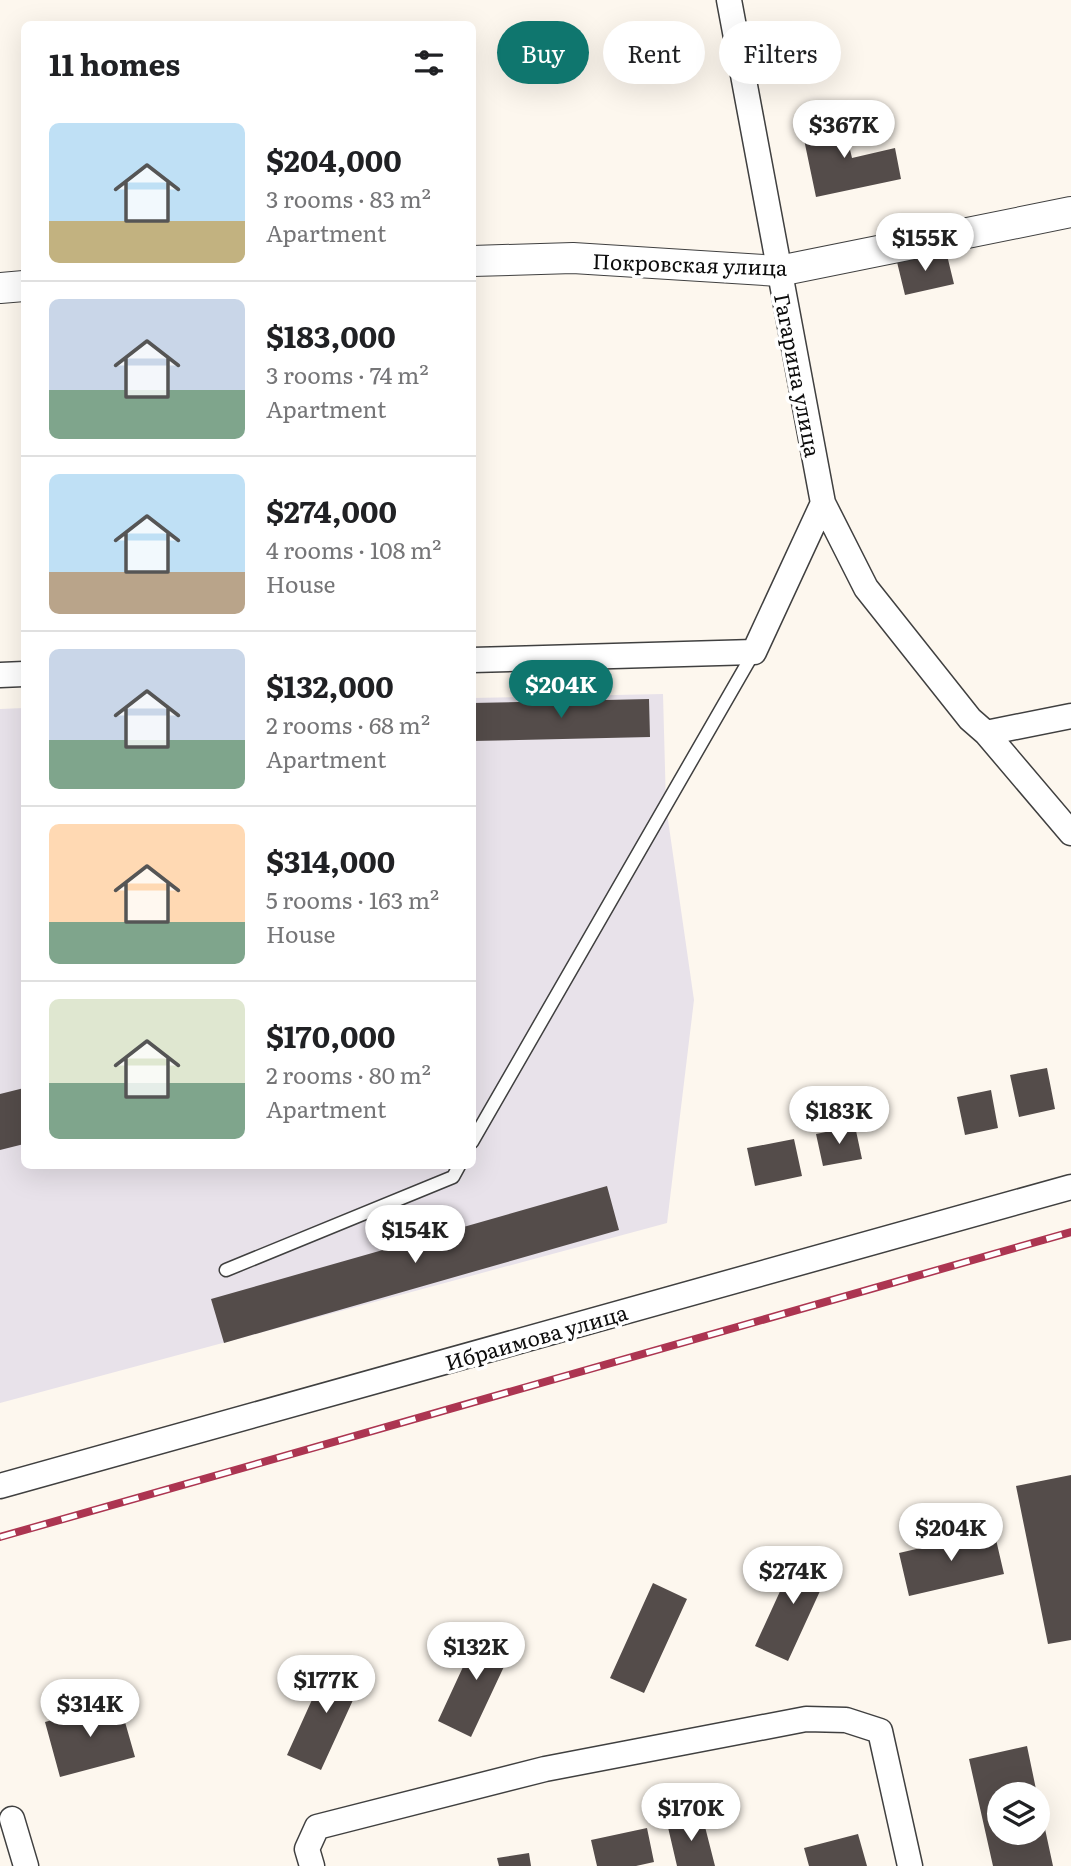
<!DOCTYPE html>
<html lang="en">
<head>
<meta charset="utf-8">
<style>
	:root { --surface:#fff; --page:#f6f6f6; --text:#202124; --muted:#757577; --line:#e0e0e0; --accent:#0f766e }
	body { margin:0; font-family:Literata,serif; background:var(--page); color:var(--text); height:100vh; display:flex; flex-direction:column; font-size:26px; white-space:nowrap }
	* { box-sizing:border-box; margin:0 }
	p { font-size:23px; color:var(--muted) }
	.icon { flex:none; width:38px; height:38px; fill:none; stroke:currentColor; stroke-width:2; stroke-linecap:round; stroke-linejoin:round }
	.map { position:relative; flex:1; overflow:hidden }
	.side { position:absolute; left:21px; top:21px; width:455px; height:1148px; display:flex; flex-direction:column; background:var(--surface); border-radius:10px; box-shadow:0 7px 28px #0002 }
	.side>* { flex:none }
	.guide { position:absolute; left:497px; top:21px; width:469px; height:63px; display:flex; gap:14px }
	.buttons { position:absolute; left:987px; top:1782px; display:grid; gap:14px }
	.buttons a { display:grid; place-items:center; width:63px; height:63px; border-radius:50%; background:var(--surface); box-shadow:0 7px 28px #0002; font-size:35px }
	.price { position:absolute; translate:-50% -60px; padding:0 16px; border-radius:24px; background:#fff; color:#222; font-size:23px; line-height:46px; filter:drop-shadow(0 2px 4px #0008) }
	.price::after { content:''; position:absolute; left:50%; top:42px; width:21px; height:16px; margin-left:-10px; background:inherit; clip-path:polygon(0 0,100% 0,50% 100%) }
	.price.current { background:var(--accent); color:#fff }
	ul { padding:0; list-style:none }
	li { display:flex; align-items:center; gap:21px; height:175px; padding:0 28px }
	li+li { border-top:2px solid var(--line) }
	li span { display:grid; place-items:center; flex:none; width:196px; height:140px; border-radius:10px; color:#555 }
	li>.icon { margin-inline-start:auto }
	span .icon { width:84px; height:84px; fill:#fffc; stroke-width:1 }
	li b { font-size:30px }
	h2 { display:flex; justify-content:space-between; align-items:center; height:84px; padding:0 28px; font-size:30px }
	.pill { padding:0 24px; border-radius:32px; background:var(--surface); box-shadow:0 7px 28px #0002; font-size:24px; line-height:63px }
	.pill.current { background:var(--accent); color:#fff }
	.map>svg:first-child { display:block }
	.industrial { fill:#e8e2ea }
	.building { fill:#544c4a }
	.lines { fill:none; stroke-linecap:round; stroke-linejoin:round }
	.service-casing { stroke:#404040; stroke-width:15 }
	.minor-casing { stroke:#404040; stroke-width:27 }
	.tertiary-casing { stroke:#404040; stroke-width:32 }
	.service { stroke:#fff; stroke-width:12 }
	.minor { stroke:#fff; stroke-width:24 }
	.tertiary { stroke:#fff; stroke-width:30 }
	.rail-casing { stroke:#ac3551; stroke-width:8 }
	.rail { stroke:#fff; stroke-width:5; stroke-dasharray:16; stroke-linecap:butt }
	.labels { text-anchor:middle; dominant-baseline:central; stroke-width:7; stroke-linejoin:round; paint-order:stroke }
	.street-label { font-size:21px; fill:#0d0d0d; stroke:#fff }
</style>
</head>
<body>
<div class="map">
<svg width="1071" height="1866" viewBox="0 0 1071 1866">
	<rect width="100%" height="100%" fill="#fdf7ee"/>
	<!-- industrial -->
	<path class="industrial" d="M663,694L666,806L694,1000L667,1223L0,1403V709L24,708V1166H472L473,698Z"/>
	<!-- building -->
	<path class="building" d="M842,116L852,158L895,148L901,179L816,197L801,125Z
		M946,251L954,284L905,295L897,262Z
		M649,699L650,737L472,741V703Z
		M1047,1068L1055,1109L1019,1117L1010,1075Z
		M24,1088V1144L0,1150V1094Z
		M991,1090L998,1128L965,1135L957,1097Z
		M855,1126L862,1159L823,1166L816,1134Z
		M794,1139L802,1176L755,1186L747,1148Z
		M607,1186L619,1230L224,1343L211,1299Z
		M1071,1475V1640L1048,1644L1016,1486Z
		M994,1531L1004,1574L909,1596L899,1553Z
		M798,1552L831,1567L788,1661L755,1646Z
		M653,1583L687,1599L644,1693L610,1678Z
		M481,1628L515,1643L471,1737L438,1721Z
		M330,1660L364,1676L321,1770L287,1755Z
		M119,1701L135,1757L60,1777L45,1722Z
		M1027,1746L1037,1794H999V1832H1038L1039,1801L1053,1866H993L969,1759Z
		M702,1815L715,1866H677L667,1823Z
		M647,1828L654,1862L636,1866H597L591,1840Z
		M858,1834L867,1866H809L804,1848Z
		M529,1853L531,1866H499L497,1858Z"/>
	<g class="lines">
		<defs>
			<path id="service" d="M472,1142L754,652
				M226,1270L453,1177L459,1166"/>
			<path id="minor" d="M729,0L823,503L866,588L970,719L986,733L1071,833
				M472,660L754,652L823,503
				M0,675L24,674
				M986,733L1071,716
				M0,1486L1071,1187
				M12,1819L26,1866
				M312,1866L307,1849L317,1827L545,1769L806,1719L846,1720L880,1731L910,1866"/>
			<path id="tertiary" d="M472,261L573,258L779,271L1071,212
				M0,288L24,286"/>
		</defs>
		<!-- service casing -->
		<use href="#service" class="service-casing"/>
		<!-- minor casing -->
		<use href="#minor" class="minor-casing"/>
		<!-- tertiary casing -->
		<use href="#tertiary" class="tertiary-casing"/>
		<!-- service -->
		<use href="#service" class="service"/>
		<!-- minor -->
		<use href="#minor" class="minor"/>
		<!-- tertiary -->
		<use href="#tertiary" class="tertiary"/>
		<defs>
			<path id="rail" d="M0,1537L1071,1232"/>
		</defs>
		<!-- rail casing -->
		<use href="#rail" class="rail-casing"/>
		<!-- rail -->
		<use href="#rail" class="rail"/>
	</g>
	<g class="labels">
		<!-- street labels -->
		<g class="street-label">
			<text transform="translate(690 263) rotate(2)">Покровская улица</text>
			<text transform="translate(799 375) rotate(79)">Гагарина улица</text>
			<text transform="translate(536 1336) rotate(-16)">Ибраимова улица</text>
		</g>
	</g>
</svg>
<div class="buttons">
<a><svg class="icon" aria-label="layers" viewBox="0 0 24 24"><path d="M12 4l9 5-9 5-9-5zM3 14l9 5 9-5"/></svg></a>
</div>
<b class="price" style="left:844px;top:160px">$367K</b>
<b class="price" style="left:925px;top:273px">$155K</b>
<b class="price current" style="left:561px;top:720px">$204K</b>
<b class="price" style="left:839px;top:1146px">$183K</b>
<b class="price" style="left:415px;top:1265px">$154K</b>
<b class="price" style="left:951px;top:1563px">$204K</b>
<b class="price" style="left:793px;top:1606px">$274K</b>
<b class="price" style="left:476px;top:1682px">$132K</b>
<b class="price" style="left:326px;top:1715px">$177K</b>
<b class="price" style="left:90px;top:1739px">$314K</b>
<b class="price" style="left:691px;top:1843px">$170K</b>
<div class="guide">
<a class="pill current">Buy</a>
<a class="pill">Rent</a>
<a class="pill">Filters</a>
</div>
<section class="side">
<h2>11 homes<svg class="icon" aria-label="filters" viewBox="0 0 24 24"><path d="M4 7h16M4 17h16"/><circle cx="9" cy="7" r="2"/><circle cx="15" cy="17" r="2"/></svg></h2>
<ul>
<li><span style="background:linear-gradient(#bfe0f5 70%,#c2b280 0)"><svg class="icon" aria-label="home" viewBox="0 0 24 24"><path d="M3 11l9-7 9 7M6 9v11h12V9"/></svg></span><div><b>$204,000</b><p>3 rooms · 83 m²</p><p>Apartment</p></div></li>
<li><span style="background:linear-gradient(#c9d6e8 65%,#7fa58c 0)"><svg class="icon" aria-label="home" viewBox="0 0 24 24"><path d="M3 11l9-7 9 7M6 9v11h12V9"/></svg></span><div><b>$183,000</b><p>3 rooms · 74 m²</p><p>Apartment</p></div></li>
<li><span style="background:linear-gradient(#bfe0f5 70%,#b9a48a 0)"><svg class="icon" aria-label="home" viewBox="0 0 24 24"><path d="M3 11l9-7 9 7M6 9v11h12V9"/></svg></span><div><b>$274,000</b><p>4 rooms · 108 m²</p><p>House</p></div></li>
<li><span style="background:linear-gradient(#c9d6e8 65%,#7fa58c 0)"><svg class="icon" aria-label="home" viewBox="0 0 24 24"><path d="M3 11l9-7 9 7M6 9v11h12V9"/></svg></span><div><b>$132,000</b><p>2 rooms · 68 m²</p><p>Apartment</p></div></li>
<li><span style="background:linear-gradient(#ffd9b3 70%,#7fa58c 0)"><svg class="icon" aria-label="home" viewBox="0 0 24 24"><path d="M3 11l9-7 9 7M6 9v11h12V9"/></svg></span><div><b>$314,000</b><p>5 rooms · 163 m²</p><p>House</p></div></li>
<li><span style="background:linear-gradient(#dfe7d0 60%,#7fa58c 0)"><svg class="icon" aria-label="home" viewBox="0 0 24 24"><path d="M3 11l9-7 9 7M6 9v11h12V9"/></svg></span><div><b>$170,000</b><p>2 rooms · 80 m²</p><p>Apartment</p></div></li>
</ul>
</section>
</div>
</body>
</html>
